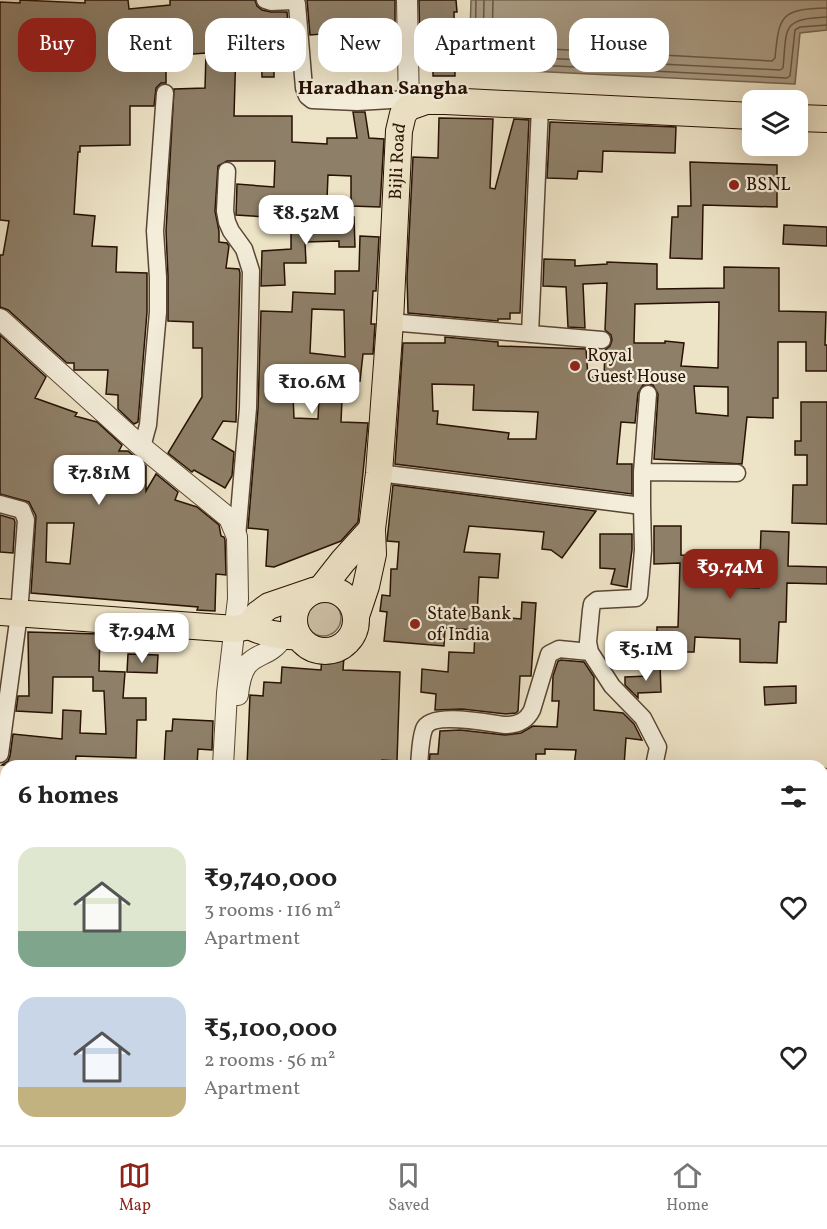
<!DOCTYPE html>
<html lang="en">
<head>
<meta charset="utf-8">
<style>
	:root { --surface:#fff; --page:#f2f2f2; --text:#222; --muted:#767676; --line:#e0e0e0; --accent:#8f2418 }
	body { margin:0; font-family:Vollkorn,serif; background:var(--page); color:var(--text); height:100vh; display:flex; flex-direction:column; font-size:22px; white-space:nowrap }
	* { box-sizing:border-box; margin:0 }
	p { font-size:20px; color:var(--muted) }
	.icon { flex:none; width:33px; height:33px; fill:none; stroke:currentColor; stroke-width:2; stroke-linecap:round; stroke-linejoin:round }
	.map { position:relative; flex:1; overflow:hidden }
	.side { position:absolute; left:0px; top:760px; width:828px; height:386px; display:flex; flex-direction:column; background:var(--surface); border-radius:18px 18px 0 0; box-shadow:0 6px 24px #0002 }
	.side>* { flex:none }
	.banner { position:absolute; left:18px; top:18px; width:792px; height:54px; display:flex; gap:12px }
	.controls { position:absolute; left:742px; top:90px; display:grid; gap:12px }
	.controls a { display:grid; place-items:center; width:66px; height:66px; border-radius:12px; background:var(--surface); box-shadow:0 6px 24px #0002; font-size:30px }
	.price { position:absolute; translate:-50% -51px; padding:0 14px; border-radius:12px; background:#fff; color:#222; font-size:20px; line-height:39px; filter:drop-shadow(0 2px 3px #0008) }
	.price::after { content:''; position:absolute; left:50%; top:36px; width:18px; height:14px; margin-left:-9px; background:inherit; clip-path:polygon(0 0,100% 0,50% 100%) }
	.price.selected { background:var(--accent); color:#fff }
	ul { padding:0; list-style:none }
	li { display:flex; align-items:center; gap:18px; height:150px; padding:0 18px }
	li span { display:grid; place-items:center; flex:none; width:168px; height:120px; border-radius:18px; color:#555 }
	li>.icon { margin-inline-start:auto }
	span .icon { width:72px; height:72px; fill:#fffc; stroke-width:1 }
	li b { font-size:26px }
	h2 { display:flex; justify-content:space-between; align-items:center; height:72px; padding:0 18px; font-size:26px }
	.pill { padding:0 21px; border-radius:18px; background:var(--surface); box-shadow:0 6px 24px #0002; font-size:21px; line-height:54px }
	.pill.selected { background:var(--accent); color:#fff }
	.dock { display:flex; justify-content:space-around; align-items:center; height:84px; border-top:2px solid var(--line); background:var(--surface); font-size:16px; color:var(--muted) }
	.dock a { display:grid; justify-items:center; gap:3px }
	.dock .selected { color:var(--accent) }
	.map>svg:first-child { display:block }
	.green { fill:#ccbfa5; stroke:#7a6854; stroke-width:1.5 }
	.water { fill:#aa9c84; stroke:#766550; stroke-width:1.5 }
	.lines { fill:none; stroke-linecap:round; stroke-linejoin:round }
	.shore { stroke:#695744; stroke-width:1.5 }
	.building { fill:#8e7f68; stroke:#281203; stroke-width:1.5; fill-rule:evenodd }
	.service-casing { stroke:#594634; stroke-width:10 }
	.minor-casing { stroke:#594634; stroke-width:19 }
	.tertiary-casing { stroke:#594634; stroke-width:22 }
	.primary-casing { stroke:#281203; stroke-width:28 }
	.service { stroke:#f3edda; stroke-width:8 }
	.minor { stroke:#f3edda; stroke-width:16 }
	.tertiary { stroke:#f3edda; stroke-width:20 }
	.primary { stroke:#ede3c6; stroke-width:26 }
	.poi-dot { fill:#8f2418; stroke:#f3edda; stroke-width:2 }
	.labels { text-anchor:middle; dominant-baseline:central; stroke-width:4.5; stroke-linejoin:round; paint-order:stroke }
	.street-label { font-size:18px; fill:#281203; stroke:#f3edda }
	.poi-label { font-size:18px; fill:#281203; stroke:#f3edda; text-anchor:start }
	.neighbourhood-label { font-size:20px; font-weight:bold; fill:#281203; stroke:#f3edda }
</style>
</head>
<body>
<div class="map">
<svg width="827" height="1145" viewBox="0 0 827 1145">
	<rect width="100%" height="100%" fill="#ede3c6"/>
	<filter id="stains"><feTurbulence type="fractalNoise" baseFrequency=".00333" numOctaves="4"/><feColorMatrix values="0 0 0 0 .2 0 0 0 0 .09 0 0 0 0 .02 0 0 0 .5 -.17"/></filter>
	<radialGradient id="worn" r=".72"><stop offset=".6" stop-color="#630" stop-opacity="0"/><stop offset="1" stop-color="#630" stop-opacity=".3"/></radialGradient>
	<!-- green -->
	<path class="green" d="M305 618a18 18 0 1 1 36 0a18 18 0 1 1-36 0Z"/>
	<!-- water -->
	<path class="water" d="M471,0H827V30L800,33L795,84L469,68Z
		M822,858H827V1145H570V1140H822Z"/>
	<g class="lines">
		<!-- shore -->
		<path class="shore" d="M476,0L475,59L478,62L787,78L790,76L795,30L800,27L827,25
			M484,0L483,52L485,55L780,70L783,68C787,27 781,19 827,17
			M493,0L492,44L495,46L772,61L775,58C779,15 781,9 827,8"/>
	</g>
	<!-- building -->
	<path class="building" d="M20,0L85,3V0H128L129,9L170,5V0H255L257,6L262,10L271,12H287L292,68L274,69V77H262L261,45L236,47L234,116H292V142L327,144V138H357L353,112H365L369,138L384,139L380,207L351,206V176L328,175L327,199L280,196L279,209L267,208V217L236,215L237,184L274,187L275,161H227L218,166L215,211L219,231V242L227,243L229,246L226,268L239,269L240,273L236,422L223,421L212,439L234,452L232,476L225,488L194,470L192,472L168,453L202,397V348H193V322L168,321V276L166,231L174,89L205,88L206,53L166,56V83H161L156,88L154,106H130V145L80,146V152H78L74,214L95,216L92,246L117,247L116,272L147,273V312L138,422L134,424L118,409V395L106,394L108,370H74V363H67L8,310L0,307V255H3L9,221L0,220V2L20,3Z
		M307,0H395V26L370,25L371,30L310,35Z
		M419,0H456L457,12H454L455,76H433V54L420,55Z
		M439,118L493,119L490,188L495,189L514,119L529,120L520,313H510V319H498V321L408,313L407,277L413,157L438,158Z
		M550,122L676,127L675,153L603,151L602,172L578,171L577,179L547,178Z
		M690,162L777,165V207L703,205L702,259L670,258L672,217H678V206H691Z
		M321,217H354L355,247H339V241L305,242L306,263H284L285,285L261,286L262,251L291,249V225L321,224Z
		M784,225L827,227V246L783,244Z
		M360,236L379,237L376,291H373L371,324H375L373,354H363L360,381L343,378L341,422L368,423L358,522L341,541L274,567L266,566L268,530L248,528L258,409L261,311L292,312L293,292L335,294V271H359ZM312,309L344,310L345,357L310,353ZM292,373L320,376L318,419L294,418Z
		M544,259L575,260V266L607,264V262L657,264V289L724,288V267L779,268V311L826,312L825,345H827V371H806V342H778V398H773V418L747,417L742,464L654,459L658,394L653,385H643L638,393L635,423L621,422L617,464H632V494L395,464L403,343H445V337L498,342V346L586,349L588,377H604L605,350L610,346L612,340L611,335L605,330L607,283L583,284L585,328L568,327L566,287L543,286ZM719,302L718,368L681,366L684,343L665,341V343H634L635,304ZM432,384L474,385L473,410L538,412L536,439H508L509,433L437,424L438,411H433ZM694,386L728,387V416L696,413Z
		M0,335L46,377L35,398L77,413L75,416L97,422L122,445L119,451H128L146,466V491L156,474L178,492L175,500L197,507L219,525L221,536L224,537L225,540L226,575L216,574L215,611L197,610L198,607L31,593L36,516L29,502L0,494ZM47,523H74L70,564L46,562Z
		M801,402H827V524L792,523L793,485H807V455H795V441H801Z
		M393,485L596,511L562,558L551,550L542,549L544,532L469,526L464,552L500,554L498,578L479,577L477,615L521,619L522,602L536,603L531,676H520L518,711L516,713L506,714L462,709L435,710L436,694L421,692L422,669L448,672L449,652L474,653L475,630L445,628L444,646L384,641L387,612L380,611L382,595L390,596L391,569H397L399,542L387,541Z
		M0,515L14,519L15,522L13,553L0,552Z
		M654,526H681V555L703,556L701,586L759,588L761,531L789,532L788,566L827,567V584L787,583L786,622H779L777,663L740,662V639L695,637L694,652H680V665H656L657,627H678L680,563L654,564Z
		M600,534H632V550L627,587L611,584L615,569L600,568Z
		M28,632L100,634L99,671L125,672L123,698H146V720H137L136,758L76,756L75,766L2,765L8,761L10,756L13,734L62,739L63,710L81,711L80,733L106,734L104,691H93V677H53L52,713L16,711L18,696H29Z
		M128,654L158,655L157,673L127,672Z
		M322,656L344,657L343,670L400,672L397,761L382,760V765L308,763V766H247L250,695L263,696L264,682L281,683L282,667L321,670Z
		M561,660L584,662L594,677V710L623,713L634,724L642,740L626,738L624,766H574L576,750L545,749V754H536V766H429L430,754H438L440,731L460,730L505,735L521,733L533,726L557,727L559,701H552L553,676L558,661Z
		M647,665H660L661,692L638,693V698L625,685V677L648,676Z
		M796,686V703L765,705L764,687Z
		M173,719L213,721L212,750L198,749L197,766H164L166,731H172Z"/>
	<g class="lines">
		<defs>
			<path id="service" d="M822,772L827,773"/>
			<path id="minor" d="M265,0L271,2L293,1L297,4L304,88L307,96L312,100L357,102L408,99
				M227,171L225,211L227,222L231,231L244,249L251,271L248,408L237,537
				M390,322L602,340
				M530,334L540,107
				M142,447L148,425L158,312V277L155,231L165,93
				M642,472L648,394
				M379,473L642,506L643,550L639,595L636,598L597,600L592,604L591,610L588,642L590,652L612,686L643,718L658,747L654,766
				M0,504L22,510L26,520L19,614L0,754
				M642,506V472L737,473
				M419,766C420,755 420,740 424,729C431,711 488,723 505,725C517,725 526,722 532,710L549,654L559,649L590,652
				M507,1145L508,1140"/>
			<path id="tertiary" d="M407,0L409,107
				M0,319L142,447L229,518L237,537L238,599L227,693L223,766
				M238,695C243,645 265,665 283,637
				M200,1145V1140"/>
			<g id="primary">
				<path d="M798,118L827,119"/>
				<circle cx="325" cy="620" r="31"/>
				<path d="M321,589L343,561L372,529"/>
				<path d="M0,612L235,629L249,626L258,614L269,606L313,591"/>
				<path id="s1" d="M356,616L366,586L373,554L372,529L379,473L390,322L399,131L403,114L409,107L426,101H445L753,116"/>
				<path d="M249,626C266,634 280,637 298,636"/>
			</g>
		</defs>
		<!-- service casing -->
		<use href="#service" class="service-casing"/>
		<!-- minor casing -->
		<use href="#minor" class="minor-casing"/>
		<!-- tertiary casing -->
		<use href="#tertiary" class="tertiary-casing"/>
		<!-- primary casing -->
		<use href="#primary" class="primary-casing"/>
		<!-- service -->
		<use href="#service" class="service"/>
		<!-- minor -->
		<use href="#minor" class="minor"/>
		<!-- tertiary -->
		<use href="#tertiary" class="tertiary"/>
		<!-- primary -->
		<use href="#primary" class="primary"/>
	</g>
	<!-- markers -->
	<g class="poi-dot">
		<circle cx="734" cy="185" r="6"/>
		<circle cx="575" cy="366" r="6"/>
		<circle cx="415" cy="624" r="6"/>
	</g>
	<g class="labels">
		<!-- street labels -->
		<g class="street-label">
			<text stroke="none"><textPath href="#s1" startOffset="458">Bijli Road</textPath></text>
		</g>
		<!-- poi labels -->
		<g class="poi-label">
			<text x="746" y="185">BSNL</text>
			<text x="587" y="356">Royal<tspan x="587" dy="21">Guest House</tspan></text>
			<text x="427" y="614">State Bank<tspan x="427" dy="21">of India</tspan></text>
		</g>
		<!-- neighbourhood labels -->
		<g class="neighbourhood-label">
			<text x="383" y="89">Haradhan Sangha</text>
		</g>
	</g>
	<rect width="100%" height="100%" filter="url(#stains)"/>
	<rect width="100%" height="100%" fill="url(#worn)"/>
</svg>
<div class="controls">
<a><svg class="icon" aria-label="layers" viewBox="0 0 24 24"><path d="M12 4l9 5-9 5-9-5zM3 14l9 5 9-5"/></svg></a>
</div>
<b class="price" style="left:306px;top:246px">₹8.52M</b>
<b class="price" style="left:312px;top:415px">₹10.6M</b>
<b class="price" style="left:99px;top:506px">₹7.81M</b>
<b class="price selected" style="left:730px;top:600px">₹9.74M</b>
<b class="price" style="left:142px;top:664px">₹7.94M</b>
<b class="price" style="left:646px;top:682px">₹5.1M</b>
<div class="banner">
<a class="pill selected">Buy</a>
<a class="pill">Rent</a>
<a class="pill">Filters</a>
<a class="pill">New</a>
<a class="pill">Apartment</a>
<a class="pill">House</a>
</div>
<section class="side">
<h2>6 homes<svg class="icon" aria-label="filters" viewBox="0 0 24 24"><path d="M4 7h16M4 17h16"/><circle cx="9" cy="7" r="2"/><circle cx="15" cy="17" r="2"/></svg></h2>
<ul>
<li><span style="background:linear-gradient(#dfe7d0 70%,#7fa58c 0)"><svg class="icon" aria-label="home" viewBox="0 0 24 24"><path d="M3 11l9-7 9 7M6 9v11h12V9"/></svg></span><div><b>₹9,740,000</b><p>3 rooms · 116 m²</p><p>Apartment</p></div><svg class="icon" aria-label="heart" viewBox="0 0 24 24"><path d="M12 20l-8-8c-3-5 5-10 8-4 3-6 11-1 8 4z"/></svg></li>
<li><span style="background:linear-gradient(#c9d6e8 75%,#c2b280 0)"><svg class="icon" aria-label="home" viewBox="0 0 24 24"><path d="M3 11l9-7 9 7M6 9v11h12V9"/></svg></span><div><b>₹5,100,000</b><p>2 rooms · 56 m²</p><p>Apartment</p></div><svg class="icon" aria-label="heart" viewBox="0 0 24 24"><path d="M12 20l-8-8c-3-5 5-10 8-4 3-6 11-1 8 4z"/></svg></li>
</ul>
</section>
</div>
<nav class="dock">
<a class="selected"><svg class="icon" aria-label="map" viewBox="0 0 24 24"><path d="M3 6l6-2 6 2 6-2v14l-6 2-6-2-6 2zM9 4v14M15 6v14"/></svg>Map</a>
<a><svg class="icon" aria-label="saved" viewBox="0 0 24 24"><path d="M7 4h10v16l-5-4-5 4z"/></svg>Saved</a>
<a><svg class="icon" aria-label="home" viewBox="0 0 24 24"><path d="M3 11l9-7 9 7M6 9v11h12V9"/></svg>Home</a>
</nav>
</body>
</html>
